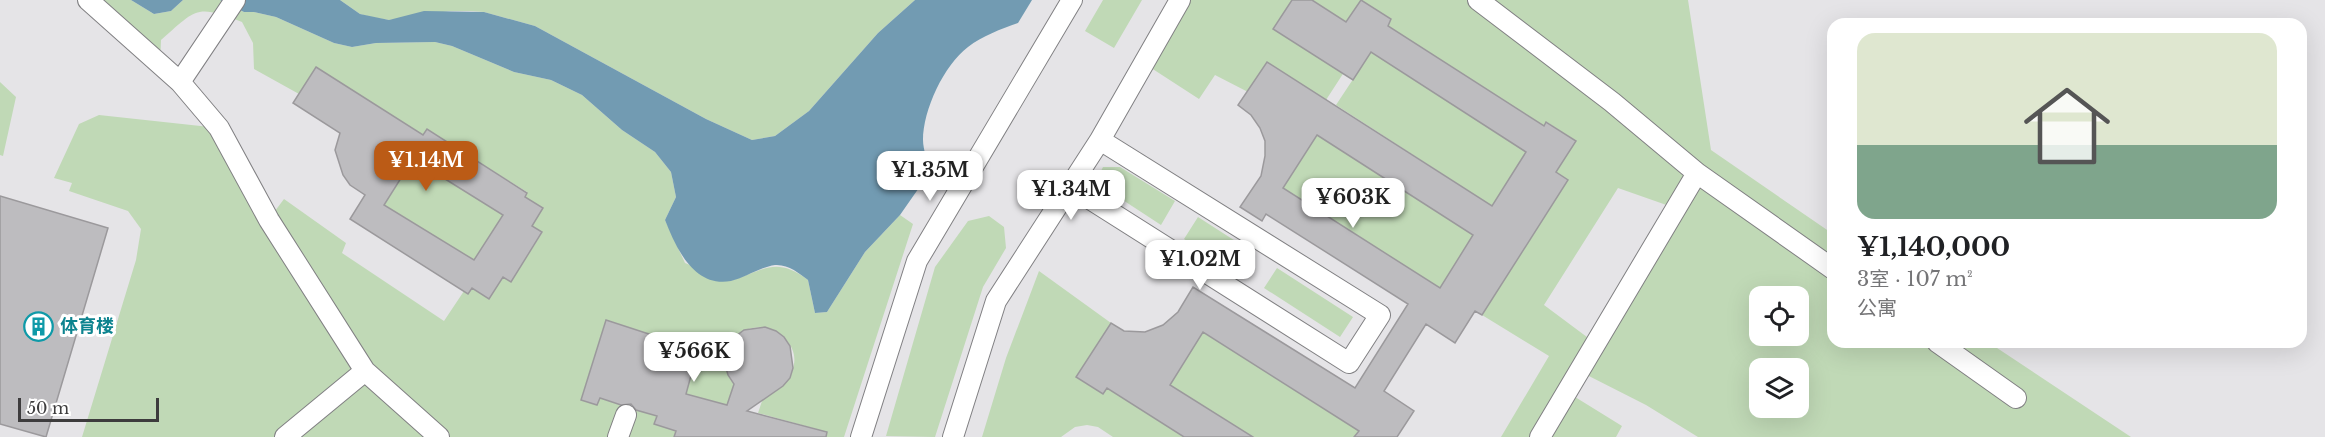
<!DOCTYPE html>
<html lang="zh">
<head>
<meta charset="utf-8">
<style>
	:root { --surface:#fff; --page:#f2f2f2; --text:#202124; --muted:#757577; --line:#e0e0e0; --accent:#bb5b16 }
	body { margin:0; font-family:"Libre Baskerville","Noto Sans SC",serif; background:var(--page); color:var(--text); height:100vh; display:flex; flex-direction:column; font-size:22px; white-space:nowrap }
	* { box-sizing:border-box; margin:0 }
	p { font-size:20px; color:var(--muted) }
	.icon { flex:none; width:33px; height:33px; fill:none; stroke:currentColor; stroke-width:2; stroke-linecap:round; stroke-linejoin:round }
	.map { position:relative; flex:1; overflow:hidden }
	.details { position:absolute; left:1827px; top:18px; width:480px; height:330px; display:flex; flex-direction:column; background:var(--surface); border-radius:18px; box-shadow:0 6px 24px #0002 }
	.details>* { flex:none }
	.controls { position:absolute; left:1749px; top:286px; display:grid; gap:12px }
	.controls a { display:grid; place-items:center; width:60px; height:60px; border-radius:12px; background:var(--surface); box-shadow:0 6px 24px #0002; font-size:30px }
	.scale { position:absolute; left:18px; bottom:15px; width:141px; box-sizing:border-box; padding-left:6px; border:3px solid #3d3c3d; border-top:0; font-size:16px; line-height:21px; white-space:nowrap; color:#3d3c3d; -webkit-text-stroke:4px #fff; paint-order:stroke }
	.price { position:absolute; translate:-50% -51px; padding:0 14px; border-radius:12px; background:#fff; color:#222; font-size:20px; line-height:39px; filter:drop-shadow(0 2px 3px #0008) }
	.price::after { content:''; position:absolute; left:50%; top:36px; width:18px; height:14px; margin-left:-9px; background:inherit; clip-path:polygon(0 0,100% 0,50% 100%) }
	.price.on { background:var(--accent); color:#fff }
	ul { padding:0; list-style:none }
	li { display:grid; align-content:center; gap:12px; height:318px; padding:0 30px }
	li+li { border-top:2px solid var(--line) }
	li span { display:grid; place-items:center; height:186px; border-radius:18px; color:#555 }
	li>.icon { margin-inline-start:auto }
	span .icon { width:108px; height:108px; fill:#fffc; stroke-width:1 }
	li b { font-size:26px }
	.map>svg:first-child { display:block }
	.green { fill:#c0d9b6; fill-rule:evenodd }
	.water { fill:#729bb2 }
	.building { fill:#bdbcbf; stroke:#9b999c; stroke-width:1.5; fill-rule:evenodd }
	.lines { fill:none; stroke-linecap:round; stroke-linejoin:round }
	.street-casing { stroke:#818083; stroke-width:22 }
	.street { stroke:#fff; stroke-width:20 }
	.labels { text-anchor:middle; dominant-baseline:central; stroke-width:6; stroke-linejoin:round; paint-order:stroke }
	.culture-label { font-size:18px; font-weight:bold; fill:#0d838f; stroke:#fff; text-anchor:start }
</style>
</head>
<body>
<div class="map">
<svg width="2325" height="437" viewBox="0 0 2325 437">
	<rect width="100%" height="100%" fill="#e5e4e7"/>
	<!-- green -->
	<path class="green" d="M88,0H131L154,14L171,11L183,0H220L244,12H254L276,17L334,43L352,47L376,43L435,42L452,46L514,72L551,80L582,95L622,130L655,152L671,172L676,197L665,220L685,263L730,281C764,270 776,256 808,280L815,313L827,312L865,252L900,215L913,224L844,437H815L816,429L758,413L764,395C788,388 807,359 784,338C768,322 740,324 729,345C721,359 726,372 734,384L727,405L686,394L698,350L606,320L581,400L597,405L600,398L657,416L654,424L676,431L674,437H82L136,260L141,229L128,211L69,191L72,183L54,178L79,124L99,115L219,128L269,219L284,199L346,243L342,253L444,321L464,291L468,294L485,266L489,299L503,277L511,282L542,233L532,226L543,208L532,201H522L527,192L427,130L423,135L316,67L299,94L254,69L253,43L242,22C195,4 197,9 161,40L160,65Z
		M340,0H915L878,33L809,111L775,136L752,140L706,119L535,26L484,12L471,11H450L389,20L371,17L360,14Z
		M1103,0H1142L1114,48L1085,31Z
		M1180,0H1292L1273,29L1322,60L1340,32L1361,46L1326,100L1267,62L1248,92L1215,75L1199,99L1145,64Z
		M1312,0H1688L1711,150L1833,234V342H1988L2131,437H1698L1646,405L1579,371L1567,392L1622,426L1616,437H1501L1549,356L1482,315L1568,180L1556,172L1576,141L1547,122L1544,126L1388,26L1391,19L1361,0L1346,22ZM1618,188L1675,208L1595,343L1544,305ZM1760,297H1798V336H1760ZM1760,369H1798V408H1760Z
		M1371,52L1526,152L1492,206L1336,105Z
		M0,82L16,97L3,156L0,155Z
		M1317,135L1473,235L1440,288L1283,188Z
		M413,159L503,215L474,260L384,205Z
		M1103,167H1120L1175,201L1161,225L1106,189L1098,177Z
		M989,216L1004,227L1006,248L983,287L935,437L886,436L935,267L968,221Z
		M1198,217L1254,253L1240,275L1184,239Z
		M1277,268L1353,317L1340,337L1264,288Z
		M1039,271L1111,323L1076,377L1103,394L1107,388L1184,437H1113L1098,427L1087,425L1075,427L1061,437H982L1006,358Z
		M1203,332L1359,431L1354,437H1253L1170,385Z"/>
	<!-- water -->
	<path class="water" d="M131,0H183L171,11L154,14Z
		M220,0H340L360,14L389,20L424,11L484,12L535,26L706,119L752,140L775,136L809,111L878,33L915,0H1032L1018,23C1001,29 982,36 968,47C944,65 923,110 923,140C923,150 928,162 930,172L900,215L865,252L827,312L815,313L808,280C799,273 788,264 775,265C760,267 745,278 731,281C694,288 676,248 665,220L676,197L671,172L655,152L622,130L582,95L551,80L514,72L452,46L435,42L376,43L352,47L334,43L276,17L254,12H244Z"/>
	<!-- building -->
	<path class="building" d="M1292,0H1312L1346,22L1361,0L1391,19L1388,26L1544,126L1546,122L1576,141L1556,172L1568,180L1482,315L1475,311L1455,343L1426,324L1384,391L1414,411L1397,437H1354L1359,431L1203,332L1170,385L1253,437H1184L1107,388L1103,394L1076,377L1111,323L1124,331L1145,332L1163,325L1178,312L1193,287L1355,388L1408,304L1266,214L1262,221L1240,207L1261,176L1265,156V141L1260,128L1251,115L1238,105L1267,62L1492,206L1526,152L1371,52L1353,80L1273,29ZM1317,135L1473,235L1440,288L1283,188Z
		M316,67L423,135L427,129L527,193L525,197L543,208L532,226L542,232L511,282L503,277L489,299L472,288L468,294L350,219L365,195L350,185L343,175L335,150L340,133L293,103ZM413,159L503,215L474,260L384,205Z
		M0,196L108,228L46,437L0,424Z
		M606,320L698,350L686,394L727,405L734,384L728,375L725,365V354L729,344L736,336L744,330L765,327L776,331L784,337L790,346L793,368L790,378L783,386L747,411L827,432L826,437H674L676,431L654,424L657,416L636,410L631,404L621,405L600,398L597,405L581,400Z"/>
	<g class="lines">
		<defs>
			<path id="street" d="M88,0L180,82L219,128L269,220L365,371L439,437
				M1478,0L1612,102L1697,173L1540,437
				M180,82L235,0
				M1697,173L1833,269
				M1071,187L1349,363L1380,315L1100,140
				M1937,342L2016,398
				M285,437L365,371
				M618,437L626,415
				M861,437L917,261L1072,0
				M953,437L996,301L1100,140L1180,0"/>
		</defs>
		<!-- street casing -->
		<use href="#street" class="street-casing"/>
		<!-- street -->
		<use href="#street" class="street"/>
	</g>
	<!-- icons -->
	<defs>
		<symbol id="building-ring" viewBox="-11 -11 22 22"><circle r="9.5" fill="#fff" stroke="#0f9aa8" stroke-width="1.5"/><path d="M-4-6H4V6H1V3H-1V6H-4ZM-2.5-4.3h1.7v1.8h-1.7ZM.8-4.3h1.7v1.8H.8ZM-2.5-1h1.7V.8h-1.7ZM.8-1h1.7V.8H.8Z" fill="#0f9aa8"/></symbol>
	</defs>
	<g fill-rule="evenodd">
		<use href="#building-ring" x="22" y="310" width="33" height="33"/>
	</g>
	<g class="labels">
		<!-- culture labels -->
		<g class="culture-label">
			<text x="60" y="326">体育楼</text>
		</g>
	</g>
</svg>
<div class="controls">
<a><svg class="icon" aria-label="locate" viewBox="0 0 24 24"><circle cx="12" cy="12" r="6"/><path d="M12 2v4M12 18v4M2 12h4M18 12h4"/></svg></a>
<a><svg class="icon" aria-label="layers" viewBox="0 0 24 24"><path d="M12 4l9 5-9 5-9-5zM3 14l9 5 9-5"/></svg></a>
</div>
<div class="scale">50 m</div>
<b class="price on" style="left:426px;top:192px">¥1.14M</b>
<b class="price" style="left:930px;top:202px">¥1.35M</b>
<b class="price" style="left:1071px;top:221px">¥1.34M</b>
<b class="price" style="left:1353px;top:229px">¥603K</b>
<b class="price" style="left:1200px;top:291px">¥1.02M</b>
<b class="price" style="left:694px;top:383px">¥566K</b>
<section class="details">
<ul>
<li><span style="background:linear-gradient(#dfe7d0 60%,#7fa58c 0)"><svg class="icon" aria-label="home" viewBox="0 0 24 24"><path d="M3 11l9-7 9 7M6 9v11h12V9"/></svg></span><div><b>¥1,140,000</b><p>3室 · 107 m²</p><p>公寓</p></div></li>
</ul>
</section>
</div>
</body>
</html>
